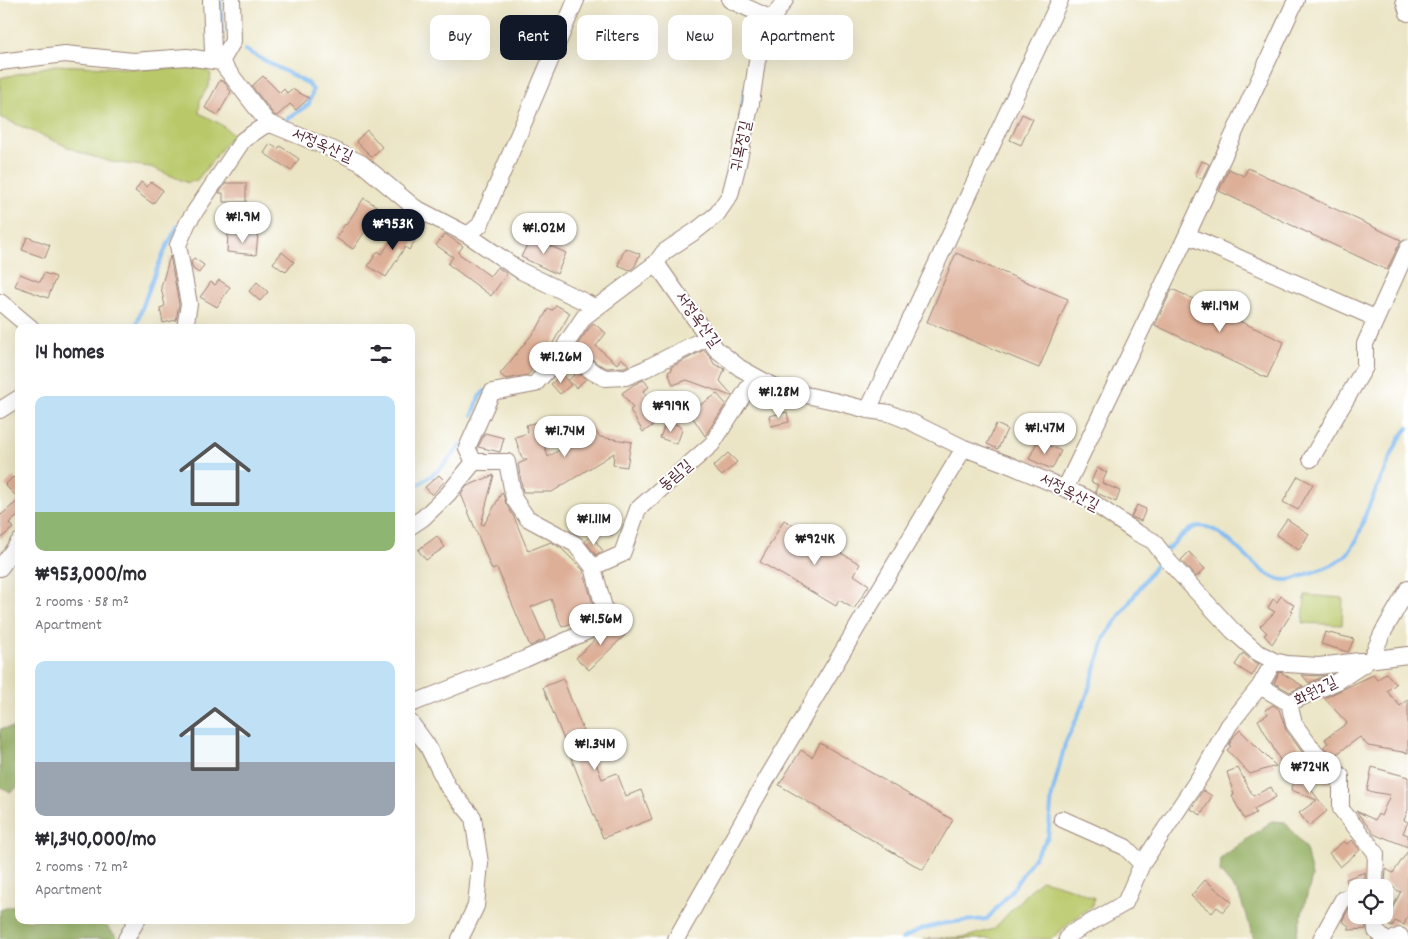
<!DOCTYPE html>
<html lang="en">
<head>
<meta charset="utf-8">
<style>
	:root { --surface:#fff; --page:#f2f2f3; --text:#2b2b33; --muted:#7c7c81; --accent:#111827 }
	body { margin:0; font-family:Dekko,"Poor Story",sans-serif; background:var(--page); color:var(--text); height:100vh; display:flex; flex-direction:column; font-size:19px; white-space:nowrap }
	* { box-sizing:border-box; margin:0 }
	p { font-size:16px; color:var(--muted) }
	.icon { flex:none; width:28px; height:28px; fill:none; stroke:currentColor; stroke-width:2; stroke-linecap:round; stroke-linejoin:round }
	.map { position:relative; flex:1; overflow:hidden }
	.side { position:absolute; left:15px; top:324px; width:400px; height:600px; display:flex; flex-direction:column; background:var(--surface); border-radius:10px; box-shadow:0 5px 20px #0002 }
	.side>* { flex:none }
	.banner { position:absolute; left:430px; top:15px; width:475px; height:45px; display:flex; gap:10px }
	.tools { position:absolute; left:1348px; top:879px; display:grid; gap:10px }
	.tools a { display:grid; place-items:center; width:45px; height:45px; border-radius:10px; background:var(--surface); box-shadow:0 5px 20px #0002; font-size:25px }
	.price { position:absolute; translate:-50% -42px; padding:0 11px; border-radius:18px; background:#fff; color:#222; font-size:16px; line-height:32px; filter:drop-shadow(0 1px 2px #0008) }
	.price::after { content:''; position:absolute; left:50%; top:30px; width:15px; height:11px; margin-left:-8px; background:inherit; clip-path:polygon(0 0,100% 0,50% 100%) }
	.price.current { background:var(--accent); color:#fff }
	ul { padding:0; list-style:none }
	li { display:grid; align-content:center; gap:10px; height:265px; padding:0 20px }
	li span { display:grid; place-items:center; height:155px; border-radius:10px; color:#555 }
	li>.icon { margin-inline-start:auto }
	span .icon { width:90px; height:90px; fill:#fffc; stroke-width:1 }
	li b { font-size:21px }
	h2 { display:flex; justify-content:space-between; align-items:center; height:60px; padding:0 20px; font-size:21px }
	.tag { padding:0 18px; border-radius:10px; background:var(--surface); box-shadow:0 5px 20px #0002; font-size:18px; line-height:45px }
	.tag.current { background:var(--accent); color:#fff }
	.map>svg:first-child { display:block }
	.green { fill:#b9c96b; stroke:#82744b }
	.forest { fill:#92ad5f; stroke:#6e6645 }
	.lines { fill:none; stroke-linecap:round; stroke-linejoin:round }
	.stream { stroke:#81bbf2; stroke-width:4 }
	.building { fill:#ddaf97 }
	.minor-casing { stroke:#9a8278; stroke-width:18 }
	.minor { stroke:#fff; stroke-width:16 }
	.labels { text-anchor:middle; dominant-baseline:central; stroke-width:4; stroke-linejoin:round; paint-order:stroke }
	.street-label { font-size:16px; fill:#4a1f2b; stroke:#fff }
</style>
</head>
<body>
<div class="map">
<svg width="1408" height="939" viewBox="0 0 1408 939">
	<rect width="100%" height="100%" fill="#fff"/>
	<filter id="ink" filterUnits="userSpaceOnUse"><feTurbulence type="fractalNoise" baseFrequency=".02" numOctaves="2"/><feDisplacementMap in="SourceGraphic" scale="10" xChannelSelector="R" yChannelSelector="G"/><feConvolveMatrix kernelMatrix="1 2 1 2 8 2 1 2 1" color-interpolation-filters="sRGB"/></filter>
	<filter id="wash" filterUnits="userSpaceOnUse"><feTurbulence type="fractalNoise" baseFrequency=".0096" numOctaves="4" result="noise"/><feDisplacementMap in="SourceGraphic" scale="20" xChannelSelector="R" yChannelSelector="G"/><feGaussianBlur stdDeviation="1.12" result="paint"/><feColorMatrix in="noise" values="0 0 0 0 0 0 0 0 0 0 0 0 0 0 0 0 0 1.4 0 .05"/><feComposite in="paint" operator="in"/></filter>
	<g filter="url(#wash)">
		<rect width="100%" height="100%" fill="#ebe5c5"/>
		<!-- green -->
		<path class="green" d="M55,65L148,69L205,68L211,74L209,85L200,100L199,113L219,123L233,134L197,180L188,183L151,167L111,162L84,154L0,117V78Z
			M1305,595L1343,598L1342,625L1303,623Z
			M1041,880C1060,884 1077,890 1094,898L1093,905L1073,920L1051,939H924L966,937L994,929L1027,893Z"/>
		<!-- forest -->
		<path class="forest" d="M19,727V786L10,793L0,786V729Z
			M1272,821L1285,822L1306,849L1312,877L1295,939H1254L1239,895L1220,872L1221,858Z
			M19,904V920H101L119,939H0V910Z"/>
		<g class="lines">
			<!-- stream -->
			<path class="stream" d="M220,0L222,34
				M245,50L307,83L313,90L309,104L286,120
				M740,117L745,89
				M135,328C148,293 159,257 178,226
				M473,415L479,397L485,391
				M411,490L440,469L459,448L461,445
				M1165,551C1173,545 1186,530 1195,527C1226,519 1256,583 1288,580C1295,580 1303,575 1310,573C1322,569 1334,566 1344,557C1357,546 1361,528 1366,513C1372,498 1379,483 1386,468C1392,454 1398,438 1408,428
				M902,939C929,922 956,922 987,919L1010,893L1048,837L1052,795L1065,744L1086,698L1105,637L1160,559"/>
		</g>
		<g id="blocks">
			<!-- building -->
			<path class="building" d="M263,76L280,93L284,89L287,93L292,89L309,98L296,110L290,104L277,116L274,115L252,86Z
				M220,80L224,82L231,92L218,115L205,108Z
				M1022,114L1033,119L1021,145L1010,140Z
				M367,130L382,147L372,157L356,141Z
				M270,144L278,149L280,146L299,159L291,171L264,153Z
				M1202,161L1209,164L1202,179L1195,176Z
				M1248,168L1401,240L1387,270L1219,191L1229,169L1244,176Z
				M141,182L147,187L151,182L163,190L153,204L135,191Z
				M226,183H246V202H223V193H219Z
				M364,198L381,209L372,223H371L353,249L336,238L345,224L346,225Z
				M401,225L418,236L409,250L405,247L386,277L368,266L378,251L382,254Z
				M243,232L258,234L256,255L227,252L228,234L242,236Z
				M445,234L463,246L458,253L490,276L497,267L507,274L491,296L448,264L453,257L436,245Z
				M27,237L50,245L45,258L22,250Z
				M531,237L566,253L557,274L521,257Z
				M625,248L640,254L635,266L630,270L618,265Z
				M282,252L294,262L286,272L283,269L282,270L273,263Z
				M956,253L1068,299L1039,368L927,322Z
				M170,256L179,304L176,320L163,323L160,308L165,306L161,287Z
				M194,258L204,265L199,273L193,269L191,262Z
				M44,273L56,277L48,298L15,286L20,274L40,282Z
				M219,280L230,287L217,307L200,297L211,282L215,285Z
				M257,282L268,292L260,301L249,291Z
				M1172,289L1284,342L1267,378L1155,325Z
				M556,305L570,313L545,357L536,367L535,366L528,375L506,379L500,374L538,327L548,309L553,310Z
				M593,323L606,333L596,346L617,364L621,358L629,365L624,367L607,368L598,364L576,346Z
				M704,350L711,358L714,364L725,369L720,381L732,395L731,396L687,380L673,385L668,372L672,370L671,367Z
				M577,372L586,379L576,388L569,380Z
				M562,374L571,385L560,394L551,384Z
				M644,380L649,387L643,391L648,399H647L660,421L643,432L630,410L633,408L622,393L633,385Z
				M717,394L726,404L705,436L689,412Z
				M787,412L789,422L771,426L769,416Z
				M587,421L600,437L633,442L631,443L627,467L613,465L614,453L552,492H523L518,464L527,460L522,458L515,437L528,433L526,425L537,422L548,457L582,436L576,429Z
				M666,421L678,425L682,430L677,444L660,438Z
				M996,424L1007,429L998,449L987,444Z
				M485,433L504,438L500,452L478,447Z
				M1038,440L1061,451L1052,469L1029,459Z
				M728,453L737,462L722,476L713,467Z
				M1097,468L1107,472L1102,483L1120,491L1116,502L1095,492L1098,485L1091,482Z
				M439,475L445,481L432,495L425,487Z
				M494,475L481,524L484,525L502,492L506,504L514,517L528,551L551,542L561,548L583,570L595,611L591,615L562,627L551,599L531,607L545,639L530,646L497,568L492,570L461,494L467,486Z
				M1298,476L1313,484L1298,510L1283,502Z
				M13,477L19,483V499L5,485Z
				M19,500V515L9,523L13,528L0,539V514L1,515Z
				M1137,505L1146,509L1141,521L1131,517Z
				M596,512L607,516L606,521L616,525L612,535L590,526Z
				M1287,519L1309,534L1299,550L1276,535Z
				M784,520L860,564L854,575L869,585L854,609L839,600L836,606L760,562Z
				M437,536L445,547L426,560L418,550Z
				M592,536L603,551L596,555L585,541Z
				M1189,552L1205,569L1196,577L1181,560Z
				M1281,596L1294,605L1291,610L1293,611L1272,644L1264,635L1267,633L1260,626L1275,612L1268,608L1273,599L1277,602Z
				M613,622L625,635L589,670L576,658Z
				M1325,632L1354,639L1348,652L1321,644Z
				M1243,653L1251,660L1259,664L1252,676L1235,665Z
				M1279,672L1282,673L1303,686L1290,692L1274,683Z
				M1386,673L1396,684L1387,691L1400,706L1408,699V753L1368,746L1360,737L1334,756L1323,747L1328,743L1325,739L1347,723L1324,698L1373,675L1377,680Z
				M1302,675L1319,676L1327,675L1309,683Z
				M563,679L602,779L617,773L626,796L641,790L652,819L603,838L543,687Z
				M1273,705L1279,709L1286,730L1305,756L1282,764L1258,720L1268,714L1265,710Z
				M1240,730L1276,766L1250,774L1227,750L1231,746L1229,745L1234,736Z
				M820,743L953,820L923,870L779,785L801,750L812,757Z
				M1308,767L1326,776L1331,780V783L1312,779L1311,781L1301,776L1327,811L1309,826L1299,813L1317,800L1291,790L1297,774H1296Z
				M1372,767L1408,777V810L1404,820L1408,822L1403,833L1408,835V847L1383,837V838L1374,834L1356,811L1375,820L1378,814L1381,816L1390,795L1367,791Z
				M1238,768L1253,796L1271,787L1276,797L1254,809L1256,813L1244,819L1232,796L1234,795L1227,772Z
				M1203,790L1212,796L1201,815L1191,809Z
				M1352,840L1360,850L1340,867L1329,853L1344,841L1347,844Z
				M1408,851V915L1404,925L1395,921L1392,927L1386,924L1385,913L1389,915L1401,891L1400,892L1385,882L1386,870V869L1393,873Z
				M1365,872V885L1361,886L1354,885L1348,887L1346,879Z
				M1205,880L1232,902L1223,912L1217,907L1212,913L1191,896Z
				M1349,908L1356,913V915H1365L1366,929L1349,930V926L1342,921Z"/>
		</g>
	</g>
	<g filter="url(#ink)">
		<use href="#blocks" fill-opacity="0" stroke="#9a8278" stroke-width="1"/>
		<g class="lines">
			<defs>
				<path id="minor" d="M211,0L213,52L221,62L233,41L232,0
					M730,0L772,19
					M1404,0L1408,13
					M0,62L65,54L133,61L187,57L221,62L268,123L334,150L361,163L414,207L468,235L521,271L585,302L596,308L656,263L716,349L740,368L778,389L834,401L868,410L889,413L909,421L964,448L1007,464L1085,497L1137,533L1153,541L1170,563L1233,631L1257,652L1274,661L1287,664L1319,666L1408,655
					M468,235L480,225L576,0
					M1187,235L1375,318
					M656,263L664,252L697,230L717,214L730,195L738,164L744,134L751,103L757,61L772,19L785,0
					M0,302L31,328
					M185,328L189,304L178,245L188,222L243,140L268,123
					M565,350L566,344L584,317L596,308
					M0,410L19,398
					M868,410L1060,0
					M1311,459L1365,367V344L1408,248
					M474,462L467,448L492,392L535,384L565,350L593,372L605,378L626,377L645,369L708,337
					M1065,489L1187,235L1296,0
					M411,526L423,518L448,494L474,462H507L514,499L527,518L575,544L593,567L622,554L638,509L712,444L755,377
					M0,568L19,542
					M1371,659L1382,634L1408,589
					M1367,662L1338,681L1289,703L1294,724L1315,753L1341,776V809L1376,853L1375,888
					M1260,686L1289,703
					M411,704L525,659L590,630L606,615L593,567
					M411,723L427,745L448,787L473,817L480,863L476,906L460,939
					M1062,819L1125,847L1142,864
					M1375,915L1376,931L1384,939
					M126,939L137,920
					M676,939L769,775L964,448
					M1067,939L1070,934L1125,903L1142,864L1201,775L1229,725L1260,686L1274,661
					M1321,939L1343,899L1356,895
					M1394,939L1400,936L1401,939"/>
			</defs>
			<!-- minor casing -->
			<use href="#minor" class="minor-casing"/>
			<!-- minor -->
			<use href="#minor" class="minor"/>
		</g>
	</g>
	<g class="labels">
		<!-- street labels -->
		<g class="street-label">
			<text transform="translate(322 146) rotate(23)">서정옥산길</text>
			<text transform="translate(742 146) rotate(-78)">귀목정길</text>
			<text transform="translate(697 320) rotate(54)">서정옥산길</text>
			<text transform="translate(676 476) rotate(-41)">동림길</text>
			<text transform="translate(1069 493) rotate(27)">서정옥산길</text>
			<text transform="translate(1316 692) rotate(-27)">화원2길</text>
		</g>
	</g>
</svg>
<div class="tools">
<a><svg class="icon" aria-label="locate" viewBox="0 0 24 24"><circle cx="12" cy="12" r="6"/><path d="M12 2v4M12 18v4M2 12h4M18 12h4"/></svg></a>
</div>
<b class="price" style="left:243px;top:244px">₩1.9M</b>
<b class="price current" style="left:393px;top:251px">₩953K</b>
<b class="price" style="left:544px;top:255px">₩1.02M</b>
<b class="price" style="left:1220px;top:333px">₩1.19M</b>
<b class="price" style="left:561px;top:384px">₩1.26M</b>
<b class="price" style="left:779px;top:419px">₩1.28M</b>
<b class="price" style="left:671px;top:433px">₩919K</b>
<b class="price" style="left:1045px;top:455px">₩1.47M</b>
<b class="price" style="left:565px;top:458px">₩1.74M</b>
<b class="price" style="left:594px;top:546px">₩1.11M</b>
<b class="price" style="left:815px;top:566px">₩924K</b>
<b class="price" style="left:601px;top:646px">₩1.56M</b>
<b class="price" style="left:595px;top:771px">₩1.34M</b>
<b class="price" style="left:1310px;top:794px">₩724K</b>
<div class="banner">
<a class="tag">Buy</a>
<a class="tag current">Rent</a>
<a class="tag">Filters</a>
<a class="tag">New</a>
<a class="tag">Apartment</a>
</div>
<section class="side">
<h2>14 homes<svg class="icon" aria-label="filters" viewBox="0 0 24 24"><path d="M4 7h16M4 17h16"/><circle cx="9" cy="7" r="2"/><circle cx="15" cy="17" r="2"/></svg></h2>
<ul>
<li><span style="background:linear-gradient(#bfe0f5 75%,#8fb573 0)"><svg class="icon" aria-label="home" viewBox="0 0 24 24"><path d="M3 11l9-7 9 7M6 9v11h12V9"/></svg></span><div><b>₩953,000/mo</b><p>2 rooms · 58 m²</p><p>Apartment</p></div></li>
<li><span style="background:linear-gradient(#bfe0f5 65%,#9aa5b1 0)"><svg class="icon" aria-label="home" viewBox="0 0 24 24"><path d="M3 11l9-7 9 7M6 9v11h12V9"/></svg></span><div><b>₩1,340,000/mo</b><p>2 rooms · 72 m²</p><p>Apartment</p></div></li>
</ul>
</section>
</div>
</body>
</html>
